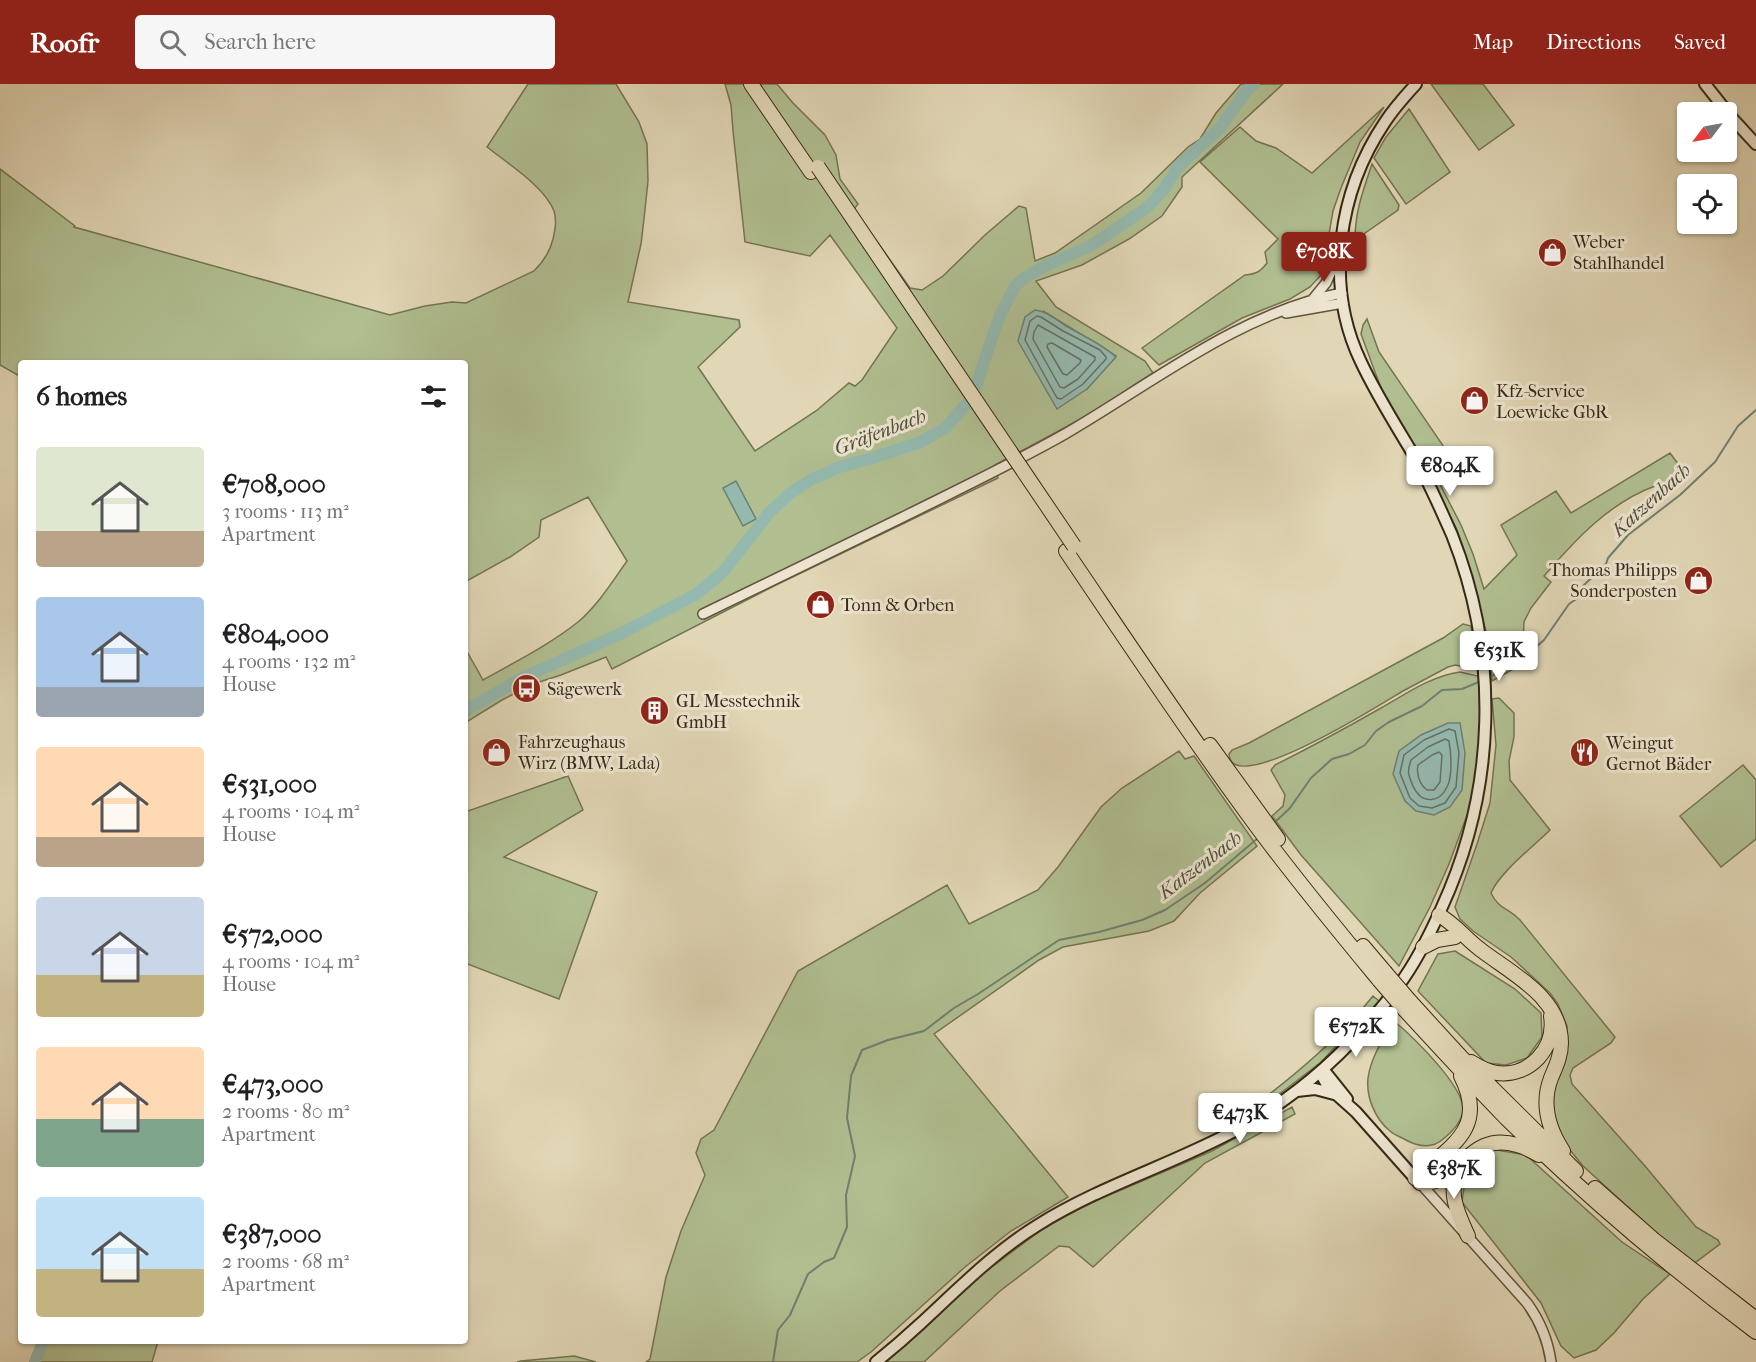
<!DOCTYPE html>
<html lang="en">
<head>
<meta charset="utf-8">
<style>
	:root { --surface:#fff; --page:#f6f6f6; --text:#202124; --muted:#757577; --accent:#8f2418 }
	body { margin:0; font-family:"IM FELL French Canon",serif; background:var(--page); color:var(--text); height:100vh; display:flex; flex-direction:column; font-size:22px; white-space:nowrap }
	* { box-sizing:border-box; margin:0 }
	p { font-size:20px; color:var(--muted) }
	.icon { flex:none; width:33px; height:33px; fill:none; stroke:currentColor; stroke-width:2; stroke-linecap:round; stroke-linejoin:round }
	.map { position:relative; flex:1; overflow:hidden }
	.drawer { position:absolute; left:18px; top:276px; width:450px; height:984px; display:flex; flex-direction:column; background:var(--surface); border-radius:6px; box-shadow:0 2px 4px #0004 }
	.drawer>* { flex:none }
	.needle { width:39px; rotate:238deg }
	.fabs { position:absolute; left:1677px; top:18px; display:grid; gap:12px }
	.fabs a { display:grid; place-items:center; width:60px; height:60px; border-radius:6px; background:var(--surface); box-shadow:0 2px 4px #0004; font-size:30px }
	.price { position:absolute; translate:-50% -51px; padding:0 14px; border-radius:6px; background:#fff; color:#222; font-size:20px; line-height:39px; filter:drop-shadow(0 2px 3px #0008) }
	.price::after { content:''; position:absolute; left:50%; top:36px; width:18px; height:14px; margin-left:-9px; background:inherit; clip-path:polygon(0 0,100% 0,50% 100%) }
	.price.on { background:var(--accent); color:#fff }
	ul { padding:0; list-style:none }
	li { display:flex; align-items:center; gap:18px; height:150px; padding:0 18px }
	li span { display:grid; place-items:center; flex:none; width:168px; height:120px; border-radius:6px; color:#555 }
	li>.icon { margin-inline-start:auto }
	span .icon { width:72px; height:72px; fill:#fffc; stroke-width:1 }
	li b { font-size:26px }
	h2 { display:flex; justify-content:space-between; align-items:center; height:72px; padding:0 18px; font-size:26px }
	header { display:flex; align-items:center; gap:36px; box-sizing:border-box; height:84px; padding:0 30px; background:var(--accent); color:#fff }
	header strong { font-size:28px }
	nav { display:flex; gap:33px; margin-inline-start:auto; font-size:21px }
	.search { width:420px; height:54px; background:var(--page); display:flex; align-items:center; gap:15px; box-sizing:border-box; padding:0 21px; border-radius:6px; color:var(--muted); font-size:22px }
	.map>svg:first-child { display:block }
	.green { fill:#b0be90; stroke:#747452; stroke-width:1.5; fill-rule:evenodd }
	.water { fill:#94b9af; stroke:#6f7f71; stroke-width:1.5 }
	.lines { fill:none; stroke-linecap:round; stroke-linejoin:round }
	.shore { stroke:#667162; stroke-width:1.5 }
	.stream { stroke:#6f7f71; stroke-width:2 }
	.river { stroke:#94b9af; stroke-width:12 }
	.tertiary-casing { stroke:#62543d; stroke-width:12 }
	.secondary-casing { stroke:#372915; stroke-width:14 }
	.trunk-casing { stroke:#372915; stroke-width:16 }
	.tertiary { stroke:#ece4cf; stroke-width:9 }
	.secondary { stroke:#ece4cf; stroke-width:10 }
	.trunk { stroke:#e1d6b5; stroke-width:14 }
	.trunk-bridge-casing { stroke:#372915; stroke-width:16; stroke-linecap:butt }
	.trunk-bridge { stroke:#e1d6b5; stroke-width:14 }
	.labels { text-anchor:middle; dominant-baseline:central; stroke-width:6; stroke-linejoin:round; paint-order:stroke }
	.poi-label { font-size:18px; fill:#372915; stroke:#ece4cf; text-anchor:start }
	.water-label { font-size:20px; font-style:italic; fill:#4e4d3c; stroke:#ece4cf }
</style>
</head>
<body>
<header>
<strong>Roofr</strong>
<div class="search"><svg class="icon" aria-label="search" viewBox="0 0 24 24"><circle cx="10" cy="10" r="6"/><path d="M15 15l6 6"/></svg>Search here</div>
<nav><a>Map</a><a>Directions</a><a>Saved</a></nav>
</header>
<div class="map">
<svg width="1756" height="1278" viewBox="0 0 1756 1278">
	<rect width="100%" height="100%" fill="#e1d6b5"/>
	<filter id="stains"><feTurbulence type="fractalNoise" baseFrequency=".00333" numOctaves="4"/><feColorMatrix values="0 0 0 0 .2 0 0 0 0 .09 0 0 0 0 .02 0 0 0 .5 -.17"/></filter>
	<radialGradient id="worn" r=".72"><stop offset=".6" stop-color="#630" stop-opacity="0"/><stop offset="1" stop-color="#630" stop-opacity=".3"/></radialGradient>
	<!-- green -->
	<path class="green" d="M528,0H616L639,38L647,60L648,97L644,135L641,160L628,218L739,236L740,243L698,283L755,367L816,327L849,299L855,302L862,296L897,244L830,151L810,172L745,158L733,47L731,21L725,0H777L793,19L825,51L836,71L840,95L858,120L854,125L910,204L922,206L943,192L985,151L1019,122L1026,124L1035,177L1055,169L1141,109L1188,63L1200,55L1216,29L1241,0H1283L1182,93V103L1162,132L1129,155L1082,181L1036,197L1056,223L1145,277L1153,289L1090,330L995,381L998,394L776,501L612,585L606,573L561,591L533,600L502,616L465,639V564L483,596C515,578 549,561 578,538C598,521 612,498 627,477L588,413L541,436L539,453L510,473L465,498V279H21V293L0,281V85L75,142L74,143L390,231L425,222L452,218L466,219L534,187C543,178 550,168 553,155C555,146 557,137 554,127C545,103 507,79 487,63ZM1043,227L1116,272L1087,305Z
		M1431,0H1483L1514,41L1479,66Z
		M1384,23L1360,58L1341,104L1333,127L1322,190L1310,203L1290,215L1242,234L1159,281L1142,264L1245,191C1256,190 1260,188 1267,179L1265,168L1278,155L1200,78L1240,43L1256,57L1276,64L1312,89Z
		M1409,25L1450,88L1406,120L1374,74L1386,53Z
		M1372,80L1399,121L1398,126L1355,156C1355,127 1363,107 1372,80Z
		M1367,235L1379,268L1446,366L1425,381L1382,307L1361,250L1363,241Z
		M1670,369L1687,392C1677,396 1666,398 1655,402C1609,419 1576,455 1544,492L1551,498L1531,524L1524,538L1523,564L1529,566L1533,574L1492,597L1487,552L1472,492L1457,446L1424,382L1429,379L1461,441L1473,470L1484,505L1517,471L1501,441L1556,407L1571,429Z
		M1463,540L1471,542L1476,585L1455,581L1448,583C1433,591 1418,599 1403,607C1386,617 1231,716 1229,670L1232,666L1249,659L1443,554Z
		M1460,588L1478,592L1482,624L1478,683L1469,726L1449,780L1430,823L1399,882L1301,771L1272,732L1283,722L1285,711L1271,686L1275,681C1311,663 1346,644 1381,624C1406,610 1431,592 1460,588Z
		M1499,614L1514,629V653L1509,677L1510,696L1550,746C1534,762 1499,789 1491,809C1499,826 1508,823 1520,836L1615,953L1611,959L1573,984L1570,991L1572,1000L1645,1082L1696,1143L1718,1156L1720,1160L1692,1181L1583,1082L1561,1055L1550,1017L1565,969L1567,942L1558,920L1550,909L1511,873L1473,847L1460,835L1455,823L1477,760L1490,719L1496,661L1492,615Z
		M1179,667L1185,675L1194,672L1257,762L1200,809L1174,837L1149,847L1063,863L1039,876L934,950L1068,1113L1011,1147L965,1183L871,1268L857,1278H646L650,1275L666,1193L681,1147L705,1091L696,1069L701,1055L714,1046L798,887L947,801L969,840L1038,806L1058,783L1101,723L1122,704Z
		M1743,681L1756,696V755L1721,783L1680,732Z
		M568,692L583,726L504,773L597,808L559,915L465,879V728Z
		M1455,867L1515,905L1541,929L1542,953L1527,974L1506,981L1486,979L1418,907L1438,870Z
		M1373,912L1379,917L1320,979L1257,1027L1220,1047L1219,1043C1231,1035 1244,1029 1255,1021C1298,989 1340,953 1373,912Z
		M1394,937C1412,952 1463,1001 1463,1025C1463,1034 1457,1042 1451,1048C1446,1053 1439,1060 1432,1061C1423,1063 1413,1060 1406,1056C1401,1053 1394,1051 1390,1047C1375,1035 1366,1013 1368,994C1371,973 1383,955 1394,937Z
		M1292,1023L1295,1030L1205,1079L1093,1183L1069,1163L1059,1162L1000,1207L924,1278H886L985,1188L1048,1141L1086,1121L1212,1067Z
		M1491,1065L1526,1071L1622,1158L1670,1190L1643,1215L1614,1249L1596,1266L1574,1274L1561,1262L1541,1219L1462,1118L1467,1081Z
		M38,1257H157V1261L152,1278H30Z
		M574,1272L596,1278H517L521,1277Z"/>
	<!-- water -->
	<path class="water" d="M1035,226C1047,227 1056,236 1066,242C1083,252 1101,259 1116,273L1087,305L1057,325L1018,257L1025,233Z
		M736,397L756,435L743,442L723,404Z
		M1448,639H1460L1465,669L1462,706L1450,723L1434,731L1416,727L1405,717L1393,690L1399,667L1421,651Z"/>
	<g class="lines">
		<!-- shore -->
		<path class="shore" d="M1037,232L1041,233L1063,247L1100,266L1106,273V275L1083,300L1061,315L1057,314L1025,256L1030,237Z
			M1038,241L1095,273V276L1078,295L1064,304L1060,303L1033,255L1034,248Z
			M1052,259L1081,276L1080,279L1067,291L1063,290L1047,263L1048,260Z
			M1449,645L1455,647L1459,669L1456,703L1445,719L1432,724L1419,722L1410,714L1400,689L1404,671L1424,656Z
			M1445,655L1449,657C1451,668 1453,692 1447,703C1439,720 1421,720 1413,702C1408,690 1407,688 1411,676L1428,663Z
			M1439,668L1442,671L1440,698L1434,706H1427C1420,701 1416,690 1418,681L1432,671Z"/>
		<!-- stream -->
		<path class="stream" d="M1489,594L1517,575L1529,569L1544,556L1569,520L1578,514L1584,501L1606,480L1608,474L1628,451L1680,411L1715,378L1738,342L1756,326
			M1273,740L1290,724L1311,694L1332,675L1349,670L1365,661L1376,647L1389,638L1422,622L1442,606L1462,605L1481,597
			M773,1278L778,1246L790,1231L808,1190L824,1178L834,1174L847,1143L846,1111L855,1072L847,1034L851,992L862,966L888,956L924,947L954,924L978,910L1059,856L1099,848L1142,836L1165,826L1205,799L1258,754"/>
		<!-- river -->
		<path class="river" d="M465,627L518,596L620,550L695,511L722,489L769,429L789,410L812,395L840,383L872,374L921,358L945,344L972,314L994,248L1001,229L1015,202L1024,194L1045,182L1090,162L1104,153L1149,122L1164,105L1178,83L1220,44L1247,6L1254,0
			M35,1278L44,1257"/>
		<defs>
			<path id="tertiary" d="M1313,215L1326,199L1340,168
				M1286,229L1343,219
				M703,530C770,497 837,465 903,433C957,406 1012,380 1065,350C1153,299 1239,229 1342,209
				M1420,1099L1527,1219C1540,1237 1548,1256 1551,1278"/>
			<path id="secondary" d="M1705,0L1732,34L1756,60
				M1323,985L1347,1015
				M1320,988L1328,1003L1356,1028L1419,1099
				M1297,1007L1315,1005L1334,1010
				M876,1278C891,1266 905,1254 919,1241C957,1206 994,1168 1038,1141C1100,1102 1171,1081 1236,1046C1301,1011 1355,961 1399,901C1417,877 1430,850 1442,823C1496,705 1500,572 1452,451C1440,424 1428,396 1413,370C1395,340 1376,310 1361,278C1324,201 1338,108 1385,38C1394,24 1405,12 1416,0"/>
			<path id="trunk" d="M751,0L811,88
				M1066,467C1127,557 1187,648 1252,736C1292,791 1336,844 1379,896
				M1210,661L1278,755
				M1439,831C1455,840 1466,855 1481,866C1512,890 1561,913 1561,959C1561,972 1556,982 1551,994C1541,1020 1548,1044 1563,1067
				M1363,862L1385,888
				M1423,863L1437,856L1455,853
				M1409,916L1461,973L1576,1087
				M1403,924C1437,961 1471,998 1506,1034C1585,1111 1668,1182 1756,1248
				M1471,978C1479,983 1488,988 1497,989C1530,993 1556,964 1551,932
				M1459,1082C1447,1108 1457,1128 1468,1152
				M1415,1094C1450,1062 1488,1045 1461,992
				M1420,1099C1460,1102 1467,1046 1517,1061C1525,1063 1532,1067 1539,1071
				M1595,1104L1653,1155L1756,1235"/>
		</defs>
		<!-- tertiary casing -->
		<use href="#tertiary" class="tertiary-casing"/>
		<!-- secondary casing -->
		<use href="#secondary" class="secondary-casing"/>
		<!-- trunk casing -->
		<use href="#trunk" class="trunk-casing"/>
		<!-- tertiary -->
		<use href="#tertiary" class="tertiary"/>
		<!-- secondary -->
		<use href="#secondary" class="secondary"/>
		<!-- trunk -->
		<use href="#trunk" class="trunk"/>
		<defs>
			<path id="trunk-bridge" d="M818,83L1074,462
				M1385,888L1409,916
				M1379,896L1403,924"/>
		</defs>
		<!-- trunk-bridge casing -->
		<use href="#trunk-bridge" class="trunk-bridge-casing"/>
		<!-- trunk-bridge -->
		<use href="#trunk-bridge" class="trunk-bridge"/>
	</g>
	<!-- icons -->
	<defs>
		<symbol id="shop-disc" viewBox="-11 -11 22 22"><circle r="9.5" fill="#8f2418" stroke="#ece4cf"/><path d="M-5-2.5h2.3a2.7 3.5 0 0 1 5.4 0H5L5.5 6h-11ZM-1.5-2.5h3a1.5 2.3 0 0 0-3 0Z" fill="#fff"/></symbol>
		<symbol id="bus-disc" viewBox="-11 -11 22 22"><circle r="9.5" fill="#8f2418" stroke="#ece4cf"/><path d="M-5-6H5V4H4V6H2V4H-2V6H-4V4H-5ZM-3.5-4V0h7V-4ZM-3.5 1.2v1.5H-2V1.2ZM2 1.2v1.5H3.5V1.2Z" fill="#fff"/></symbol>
		<symbol id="building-disc" viewBox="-11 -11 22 22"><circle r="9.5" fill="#8f2418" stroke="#ece4cf"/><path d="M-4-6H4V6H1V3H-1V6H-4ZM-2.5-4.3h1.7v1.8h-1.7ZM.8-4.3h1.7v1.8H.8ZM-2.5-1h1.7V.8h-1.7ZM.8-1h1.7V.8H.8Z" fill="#fff"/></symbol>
		<symbol id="restaurant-disc" viewBox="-11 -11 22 22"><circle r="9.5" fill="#8f2418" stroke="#ece4cf"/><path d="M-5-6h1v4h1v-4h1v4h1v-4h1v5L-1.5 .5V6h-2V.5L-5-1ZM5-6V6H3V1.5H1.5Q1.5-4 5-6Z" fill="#fff"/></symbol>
	</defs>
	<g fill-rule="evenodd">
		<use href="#shop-disc" x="1536" y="152" width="33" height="33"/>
		<use href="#shop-disc" x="1458" y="300" width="33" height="33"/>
		<use href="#shop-disc" x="1682" y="480" width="33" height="33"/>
		<use href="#shop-disc" x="804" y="504" width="33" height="33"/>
		<use href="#bus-disc" x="510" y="588" width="33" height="33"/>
		<use href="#building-disc" x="638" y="610" width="33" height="33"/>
		<use href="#shop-disc" x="480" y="652" width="33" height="33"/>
		<use href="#restaurant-disc" x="1568" y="652" width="33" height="33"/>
	</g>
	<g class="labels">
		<!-- poi labels -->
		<g class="poi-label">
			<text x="1573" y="158">Weber<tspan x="1573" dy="21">Stahlhandel</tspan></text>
			<text x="1496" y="307">Kfz-Service<tspan x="1496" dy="21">Loewicke GbR</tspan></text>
			<text x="1677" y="486" text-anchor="end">Thomas Philipps<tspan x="1677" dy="21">Sonderposten</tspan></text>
			<text x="841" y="521">Tonn &amp; Orben</text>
			<text x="547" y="605">Sägewerk</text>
			<text x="676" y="617">GL Messtechnik<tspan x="676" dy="21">GmbH</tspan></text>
			<text x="518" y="658">Fahrzeughaus<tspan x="518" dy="21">Wirz (BMW, Lada)</tspan></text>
			<text x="1606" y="659">Weingut<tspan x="1606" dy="21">Gernot Bäder</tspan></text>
		</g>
		<!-- water labels -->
		<g class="water-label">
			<text transform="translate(880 348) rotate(-21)">Gräfenbach</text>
			<text transform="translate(1651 416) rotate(-42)">Katzenbach</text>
			<text transform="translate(1200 781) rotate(-37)">Katzenbach</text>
		</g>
	</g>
	<rect width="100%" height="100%" filter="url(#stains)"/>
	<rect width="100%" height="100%" fill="url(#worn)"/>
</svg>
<div class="fabs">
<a><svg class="needle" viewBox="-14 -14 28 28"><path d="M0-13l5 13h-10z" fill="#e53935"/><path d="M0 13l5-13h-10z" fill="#757577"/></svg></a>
<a><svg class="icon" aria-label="locate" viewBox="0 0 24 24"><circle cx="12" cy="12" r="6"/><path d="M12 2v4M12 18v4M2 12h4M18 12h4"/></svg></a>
</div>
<b class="price on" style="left:1324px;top:199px">€708K</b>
<b class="price" style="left:1450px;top:413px">€804K</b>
<b class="price" style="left:1499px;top:598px">€531K</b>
<b class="price" style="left:1356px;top:974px">€572K</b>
<b class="price" style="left:1240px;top:1060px">€473K</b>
<b class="price" style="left:1454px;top:1116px">€387K</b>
<section class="drawer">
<h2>6 homes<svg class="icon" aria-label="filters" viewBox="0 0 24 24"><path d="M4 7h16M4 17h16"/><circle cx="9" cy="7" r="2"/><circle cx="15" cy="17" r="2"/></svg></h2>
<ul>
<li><span style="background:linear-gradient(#dfe7d0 70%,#b9a48a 0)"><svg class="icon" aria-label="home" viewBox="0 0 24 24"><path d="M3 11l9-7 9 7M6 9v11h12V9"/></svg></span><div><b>€708,000</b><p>3 rooms · 113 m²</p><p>Apartment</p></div></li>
<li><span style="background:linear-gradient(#a9c7e8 75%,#9aa5b1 0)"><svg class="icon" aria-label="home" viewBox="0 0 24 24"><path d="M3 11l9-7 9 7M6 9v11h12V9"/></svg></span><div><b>€804,000</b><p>4 rooms · 132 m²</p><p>House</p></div></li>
<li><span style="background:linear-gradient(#ffd9b3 75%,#b9a48a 0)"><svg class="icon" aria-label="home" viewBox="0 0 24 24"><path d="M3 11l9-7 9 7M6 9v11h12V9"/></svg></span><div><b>€531,000</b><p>4 rooms · 104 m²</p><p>House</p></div></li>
<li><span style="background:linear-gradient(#c9d6e8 65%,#c2b280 0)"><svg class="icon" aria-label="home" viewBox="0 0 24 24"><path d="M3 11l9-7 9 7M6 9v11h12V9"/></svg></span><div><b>€572,000</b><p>4 rooms · 104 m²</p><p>House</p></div></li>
<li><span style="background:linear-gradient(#ffd9b3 60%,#7fa58c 0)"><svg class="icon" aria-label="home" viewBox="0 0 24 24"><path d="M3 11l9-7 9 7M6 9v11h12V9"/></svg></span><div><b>€473,000</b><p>2 rooms · 80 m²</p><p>Apartment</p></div></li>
<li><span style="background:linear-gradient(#bfe0f5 60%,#c2b280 0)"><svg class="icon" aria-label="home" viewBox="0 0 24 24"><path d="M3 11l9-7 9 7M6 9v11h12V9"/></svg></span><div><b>€387,000</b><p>2 rooms · 68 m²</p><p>Apartment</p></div></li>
</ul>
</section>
</div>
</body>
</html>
